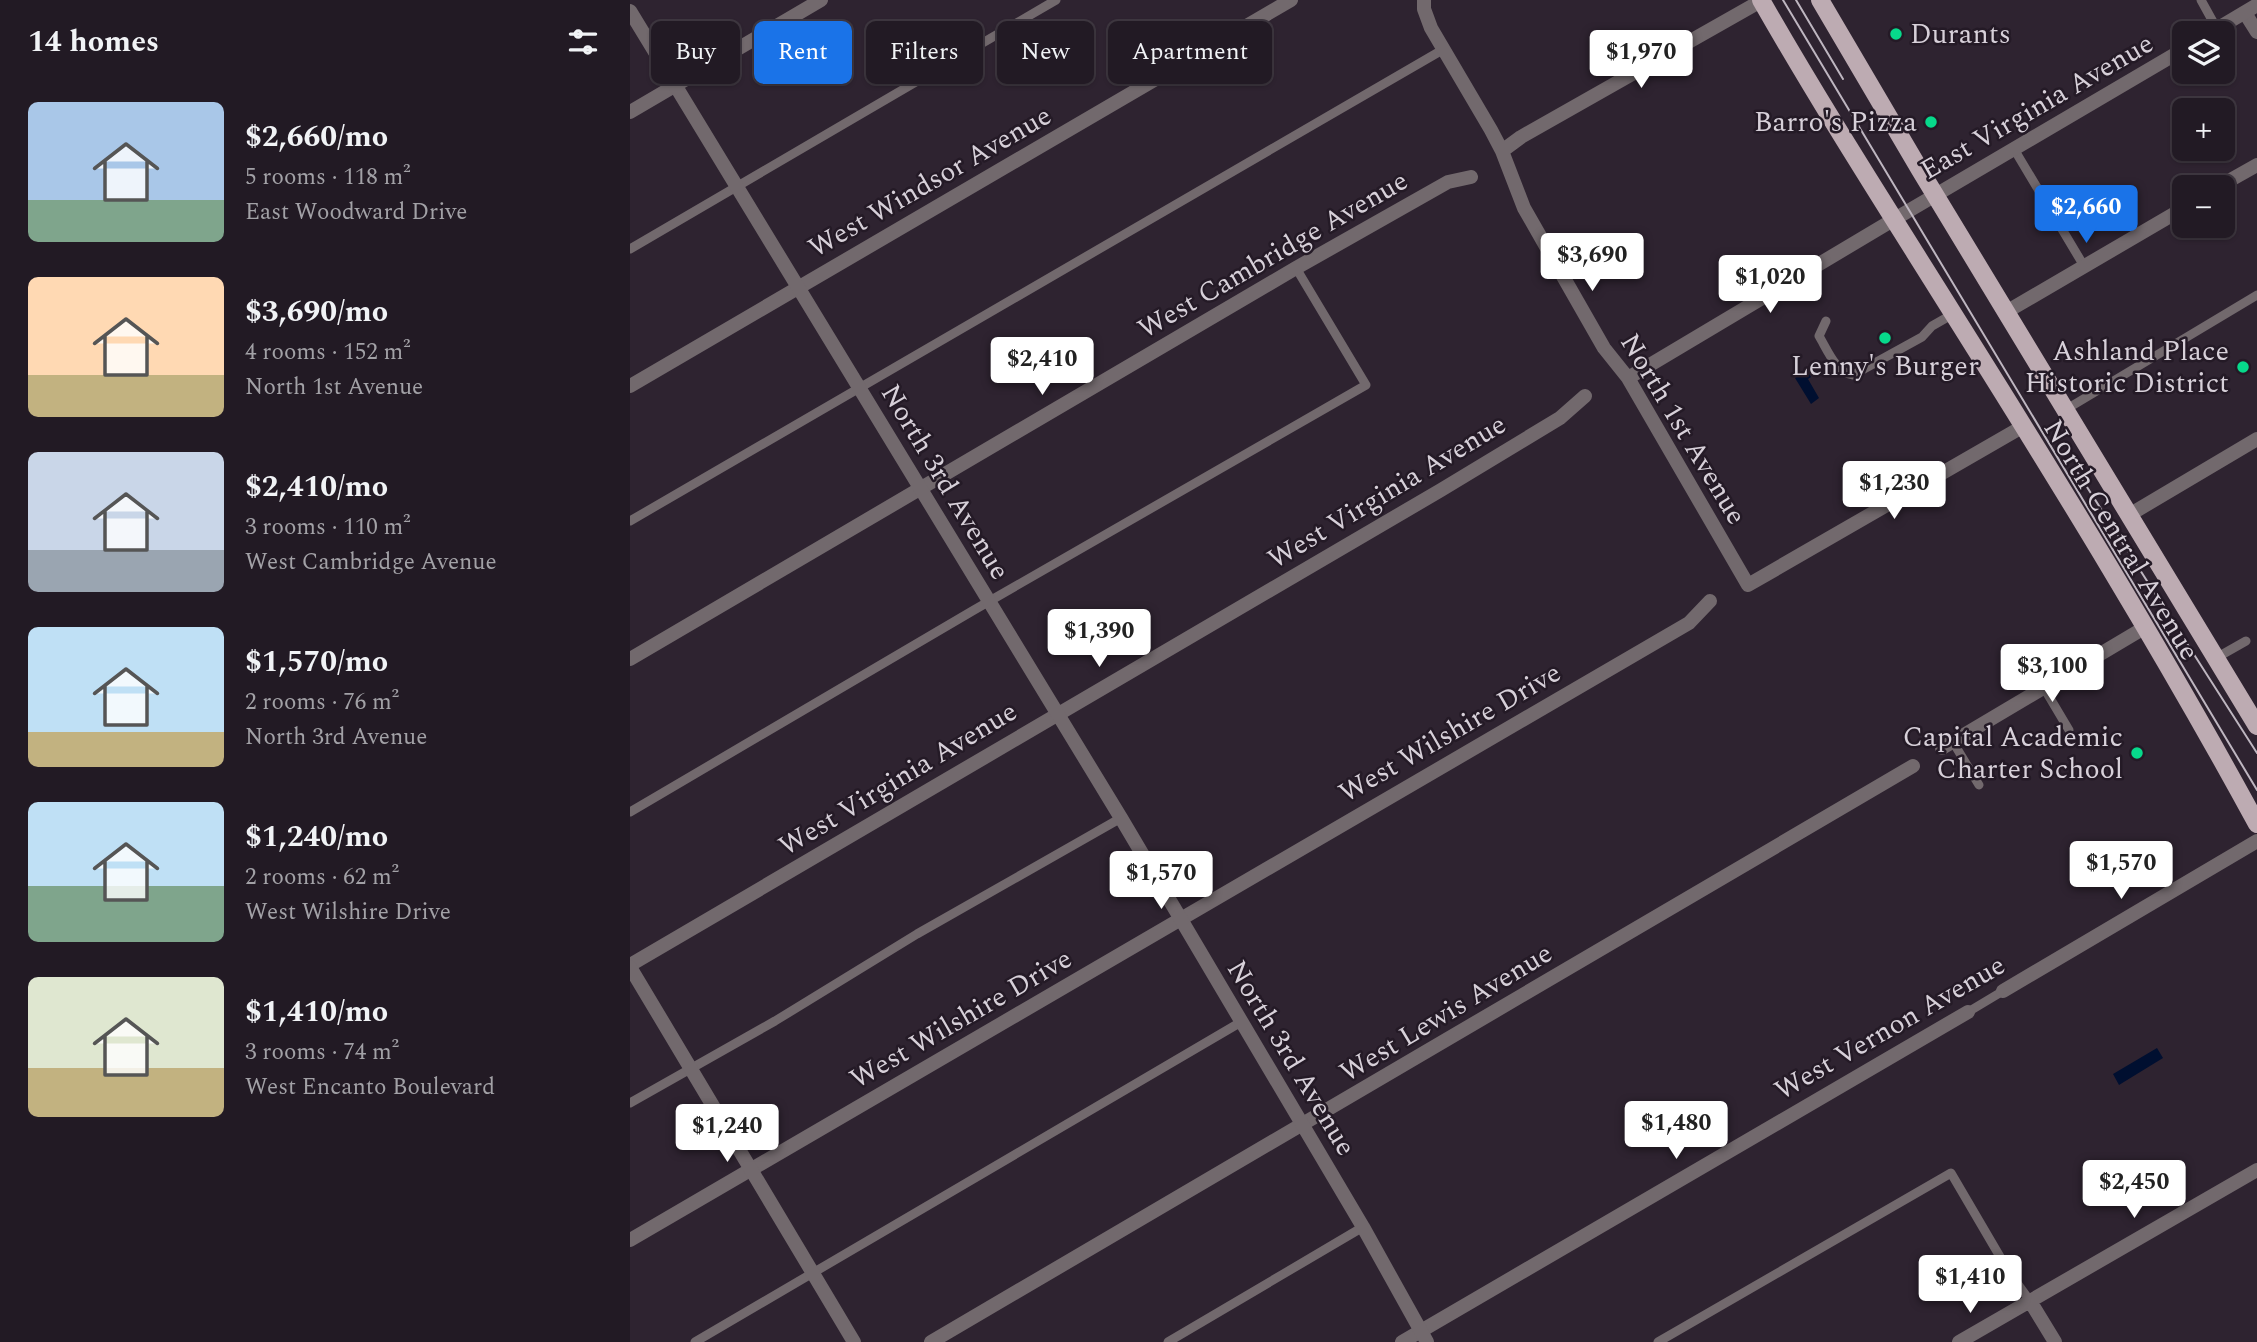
<!DOCTYPE html>
<html lang="en">
<head>
<meta charset="utf-8">
<style>
	:root { --surface:#221a24; --page:#2a232c; --text:#f1f3f6; --muted:#a2a1a6; --line:#3f3841; --accent:#1a73e8 }
	body { margin:0; font-family:Spectral,serif; background:var(--page); color:var(--text); height:100vh; display:flex; flex-direction:column; font-size:26px; white-space:nowrap }
	* { box-sizing:border-box; margin:0 }
	p { font-size:23px; color:var(--muted) }
	.icon { flex:none; width:38px; height:38px; fill:none; stroke:currentColor; stroke-width:2; stroke-linecap:round; stroke-linejoin:round }
	.map { position:relative; flex:1; overflow:hidden }
	.sheet { display:flex; flex-direction:column; background:var(--surface); width:630px }
	.sheet>* { flex:none }
	.banner { position:absolute; left:21px; top:21px; width:665px; height:63px; display:flex; gap:14px }
	.buttons { position:absolute; left:1542px; top:21px; display:grid; gap:14px }
	.buttons a { display:grid; place-items:center; width:63px; height:63px; border-radius:10px; background:var(--surface); box-shadow:0 2px 5px #0004,0 0 0 2px var(--line); font-size:35px }
	.price { position:absolute; translate:-50% -60px; padding:0 16px; border-radius:7px; background:#fff; color:#222; font-size:23px; line-height:46px; filter:drop-shadow(0 2px 4px #0008) }
	.price::after { content:''; position:absolute; left:50%; top:42px; width:21px; height:16px; margin-left:-10px; background:inherit; clip-path:polygon(0 0,100% 0,50% 100%) }
	.price.current { background:var(--accent); color:#fff }
	ul { padding:0; list-style:none }
	li { display:flex; align-items:center; gap:21px; height:175px; padding:0 28px }
	li span { display:grid; place-items:center; flex:none; width:196px; height:140px; border-radius:10px; color:#555 }
	li>.icon { margin-inline-start:auto }
	span .icon { width:84px; height:84px; fill:#fffc; stroke-width:1 }
	li b { font-size:30px }
	h2 { display:flex; justify-content:space-between; align-items:center; height:84px; padding:0 28px; font-size:30px }
	.tag { padding:0 24px; border-radius:10px; background:var(--surface); box-shadow:0 2px 5px #0004,0 0 0 2px var(--line); font-size:24px; line-height:63px }
	.tag.current { background:var(--accent); color:#fff }
	main { display:flex; flex:1; min-height:0 }
	.map>svg:first-child { display:block }
	.water { fill:#000f30 }
	.lines { fill:none; stroke-linecap:round; stroke-linejoin:round }
	.service { stroke:#72696d; stroke-width:9 }
	.minor { stroke:#72696d; stroke-width:14 }
	.tertiary { stroke:#72696d; stroke-width:14 }
	.primary { stroke:#bdabb2; stroke-width:18 }
	.tram { stroke:#beb6c0; stroke-width:2 }
	.poi-dot { fill:#07d98b; stroke:#241a26; stroke-width:2.5 }
	.labels { text-anchor:middle; dominant-baseline:central; stroke-width:5; stroke-linejoin:round; paint-order:stroke }
	.poi-label { font-size:28px; fill:#d7d0d9; stroke:#241a26; text-anchor:end }
	.street-label { font-size:28px; fill:#d7d0d9; stroke:#241a26 }
</style>
</head>
<body>
<main>
<section class="sheet">
<h2>14 homes<svg class="icon" aria-label="filters" viewBox="0 0 24 24"><path d="M4 7h16M4 17h16"/><circle cx="9" cy="7" r="2"/><circle cx="15" cy="17" r="2"/></svg></h2>
<ul>
<li><span style="background:linear-gradient(#a9c7e8 70%,#7fa58c 0)"><svg class="icon" aria-label="home" viewBox="0 0 24 24"><path d="M3 11l9-7 9 7M6 9v11h12V9"/></svg></span><div><b>$2,660/mo</b><p>5 rooms · 118 m²</p><p>East Woodward Drive</p></div></li>
<li><span style="background:linear-gradient(#ffd9b3 70%,#c2b280 0)"><svg class="icon" aria-label="home" viewBox="0 0 24 24"><path d="M3 11l9-7 9 7M6 9v11h12V9"/></svg></span><div><b>$3,690/mo</b><p>4 rooms · 152 m²</p><p>North 1st Avenue</p></div></li>
<li><span style="background:linear-gradient(#c9d6e8 70%,#9aa5b1 0)"><svg class="icon" aria-label="home" viewBox="0 0 24 24"><path d="M3 11l9-7 9 7M6 9v11h12V9"/></svg></span><div><b>$2,410/mo</b><p>3 rooms · 110 m²</p><p>West Cambridge Avenue</p></div></li>
<li><span style="background:linear-gradient(#bfe0f5 75%,#c2b280 0)"><svg class="icon" aria-label="home" viewBox="0 0 24 24"><path d="M3 11l9-7 9 7M6 9v11h12V9"/></svg></span><div><b>$1,570/mo</b><p>2 rooms · 76 m²</p><p>North 3rd Avenue</p></div></li>
<li><span style="background:linear-gradient(#bfe0f5 60%,#7fa58c 0)"><svg class="icon" aria-label="home" viewBox="0 0 24 24"><path d="M3 11l9-7 9 7M6 9v11h12V9"/></svg></span><div><b>$1,240/mo</b><p>2 rooms · 62 m²</p><p>West Wilshire Drive</p></div></li>
<li><span style="background:linear-gradient(#dfe7d0 65%,#c2b280 0)"><svg class="icon" aria-label="home" viewBox="0 0 24 24"><path d="M3 11l9-7 9 7M6 9v11h12V9"/></svg></span><div><b>$1,410/mo</b><p>3 rooms · 74 m²</p><p>West Encanto Boulevard</p></div></li>
</ul>
</section>
<div class="map">
<svg width="1627" height="1342" viewBox="0 0 1627 1342">
	<rect width="100%" height="100%" fill="#2e2330"/>
	<!-- water -->
	<path class="water" d="M1177,370L1181,377L1178,379L1189,398L1181,404L1165,378Z
		M1527,1048L1533,1058L1489,1085L1483,1074Z"/>
	<g class="lines">
		<!-- service -->
		<path class="service" d="M1571,0L1587,29
			M1384,149L1454,266
			M0,249L426,0
			M1196,321L1189,336C1197,349 1206,373 1223,375L1292,337L1302,326L1323,314
			M1435,410L1627,295
			M0,521L814,49
			M1586,658L1616,641
			M1414,688L1439,730
			M1323,742L1349,785
			M0,812L344,610L736,385L666,268
			M1338,1012L1373,991
			M0,1103L145,1021L287,934L491,818
			M65,1342L611,1022
			M538,1342L733,1227
			M1028,1342L1321,1173L1379,1272L1400,1301"/>
		<!-- minor -->
		<path class="minor" d="M794,0V9L801,28L861,130L872,151L894,208L974,348L998,378L1118,585L1392,427
			M1615,13L1627,32
			M0,112L191,0
			M872,151L891,137L1131,1
			M1588,187L1627,165
			M1376,312L1554,208
			M998,378L1263,220
			M0,386L661,0
			M1499,515L1627,439
			M0,659L666,268L818,182L841,177
			M1312,748L1514,628
			M0,965L811,490L930,418L955,396
			M1373,991L1627,841
			M0,1240L1059,623L1080,601
			M1400,1301L1425,1342
			M301,1342L1283,766
			M772,1342L1338,1012
			M1329,1342L1627,1170"/>
		<!-- tertiary -->
		<path class="tertiary" d="M0,11L491,818L733,1227L797,1342
			M1580,33L1627,5
			M1263,220L1554,49
			M0,967L224,1342"/>
		<!-- primary -->
		<path class="primary" d="M1131,0C1192,107 1259,211 1324,315C1429,482 1533,651 1627,824
			M1190,0L1290,170L1627,726"/>
		<!-- tram -->
		<path class="tram" d="M1153,0L1627,790
			M1166,0L1213,79
			M1448,473L1627,753"/>
	</g>
	<!-- markers -->
	<g class="poi-dot">
		<circle cx="1266" cy="34" r="7"/>
		<circle cx="1301" cy="122" r="7"/>
		<circle cx="1255" cy="338" r="7"/>
		<circle cx="1613" cy="367" r="7"/>
		<circle cx="1507" cy="753" r="7"/>
	</g>
	<g class="labels">
		<!-- poi labels -->
		<g class="poi-label">
			<text x="1280" y="34" text-anchor="start">Durants</text>
			<text x="1287" y="122">Barro's Pizza</text>
			<text x="1599" y="351">Ashland Place<tspan x="1599" dy="32">Historic District</tspan></text>
			<text x="1255" y="366" text-anchor="middle">Lenny's Burger</text>
			<text x="1493" y="737">Capital Academic<tspan x="1493" dy="32">Charter School</tspan></text>
		</g>
		<!-- street labels -->
		<g class="street-label">
			<text transform="translate(1407 107) rotate(-30)">East Virginia Avenue</text>
			<text transform="translate(300 182) rotate(-30)">West Windsor Avenue</text>
			<text transform="translate(643 255) rotate(-30)">West Cambridge Avenue</text>
			<text transform="translate(1053 429) rotate(59)">North 1st Avenue</text>
			<text transform="translate(315 482) rotate(59)">North 3rd Avenue</text>
			<text transform="translate(757 492) rotate(-31)">West Virginia Avenue</text>
			<text transform="translate(1491 540) rotate(59)">North Central Avenue</text>
			<text transform="translate(820 733) rotate(-30)">West Wilshire Drive</text>
			<text transform="translate(268 779) rotate(-31)">West Virginia Avenue</text>
			<text transform="translate(816 1013) rotate(-31)">West Lewis Avenue</text>
			<text transform="translate(331 1019) rotate(-30)">West Wilshire Drive</text>
			<text transform="translate(1260 1028) rotate(-30)">West Vernon Avenue</text>
			<text transform="translate(661 1058) rotate(59)">North 3rd Avenue</text>
		</g>
	</g>
</svg>
<div class="buttons">
<a><svg class="icon" aria-label="layers" viewBox="0 0 24 24"><path d="M12 4l9 5-9 5-9-5zM3 14l9 5 9-5"/></svg></a>
<a>+</a>
<a>−</a>
</div>
<b class="price" style="left:1011px;top:90px">$1,970</b>
<b class="price current" style="left:1456px;top:245px">$2,660</b>
<b class="price" style="left:962px;top:293px">$3,690</b>
<b class="price" style="left:1140px;top:315px">$1,020</b>
<b class="price" style="left:412px;top:397px">$2,410</b>
<b class="price" style="left:1264px;top:521px">$1,230</b>
<b class="price" style="left:469px;top:669px">$1,390</b>
<b class="price" style="left:1422px;top:704px">$3,100</b>
<b class="price" style="left:1491px;top:901px">$1,570</b>
<b class="price" style="left:531px;top:911px">$1,570</b>
<b class="price" style="left:1046px;top:1161px">$1,480</b>
<b class="price" style="left:97px;top:1164px">$1,240</b>
<b class="price" style="left:1504px;top:1220px">$2,450</b>
<b class="price" style="left:1340px;top:1315px">$1,410</b>
<div class="banner">
<a class="tag">Buy</a>
<a class="tag current">Rent</a>
<a class="tag">Filters</a>
<a class="tag">New</a>
<a class="tag">Apartment</a>
</div>
</div>
</main>
</body>
</html>
